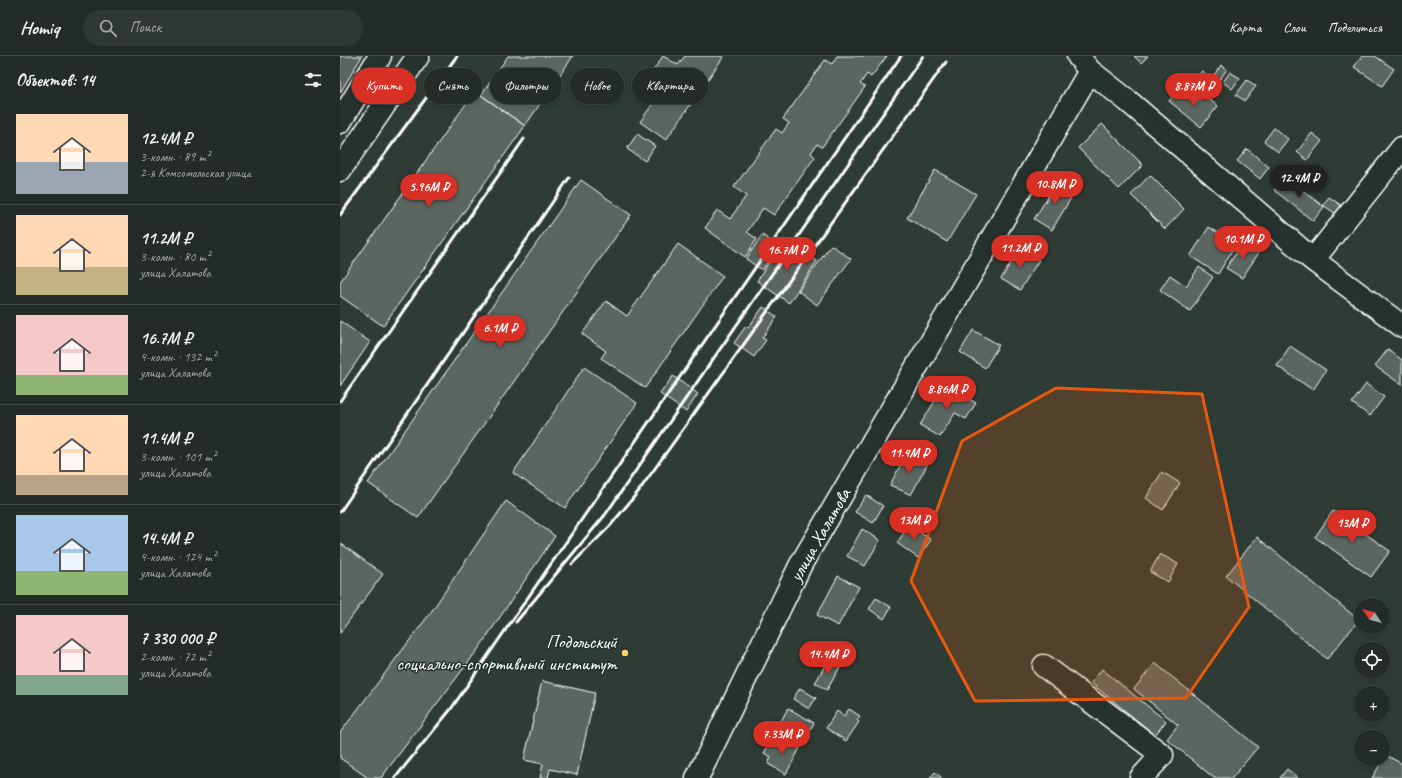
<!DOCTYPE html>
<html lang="ru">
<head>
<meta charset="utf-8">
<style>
	:root { --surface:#232c28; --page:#2f3834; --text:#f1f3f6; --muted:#a3a7a8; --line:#404845; --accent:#d93025 }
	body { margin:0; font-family:Caveat,sans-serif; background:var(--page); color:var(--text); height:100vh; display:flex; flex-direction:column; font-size:15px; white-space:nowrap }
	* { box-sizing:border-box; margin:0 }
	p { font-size:13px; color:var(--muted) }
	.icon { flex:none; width:22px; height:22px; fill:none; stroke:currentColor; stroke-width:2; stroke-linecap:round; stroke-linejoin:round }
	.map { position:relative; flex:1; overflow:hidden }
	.details { display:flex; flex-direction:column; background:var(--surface); width:340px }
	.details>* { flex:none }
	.hud { position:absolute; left:12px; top:12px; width:380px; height:36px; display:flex; gap:8px }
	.needle { width:26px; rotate:305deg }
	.controls { position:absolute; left:1014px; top:542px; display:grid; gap:8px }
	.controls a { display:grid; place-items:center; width:36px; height:36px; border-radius:50%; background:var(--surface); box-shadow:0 2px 6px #0003,0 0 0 1px var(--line); font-size:20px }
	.price { position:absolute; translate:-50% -34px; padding:0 9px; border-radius:14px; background:var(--accent); color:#fff; font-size:13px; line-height:26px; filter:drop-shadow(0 1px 2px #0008) }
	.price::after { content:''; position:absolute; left:50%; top:24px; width:12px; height:9px; margin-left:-6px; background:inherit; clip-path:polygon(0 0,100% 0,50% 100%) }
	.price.selected { background:#222; color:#fff }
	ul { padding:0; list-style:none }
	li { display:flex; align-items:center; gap:12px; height:100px; padding:0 16px }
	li+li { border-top:1px solid var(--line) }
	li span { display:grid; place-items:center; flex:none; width:112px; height:80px; border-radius:0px; color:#555 }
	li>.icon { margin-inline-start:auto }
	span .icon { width:48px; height:48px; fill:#fffc; stroke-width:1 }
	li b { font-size:17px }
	h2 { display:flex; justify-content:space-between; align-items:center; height:48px; padding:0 16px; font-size:17px }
	.chip { padding:0 14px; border-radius:18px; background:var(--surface); box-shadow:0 2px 6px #0003,0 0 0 1px var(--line); font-size:14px; line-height:36px }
	.chip.selected { background:var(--accent); color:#fff }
	header { display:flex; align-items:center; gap:24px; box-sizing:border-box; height:56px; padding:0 20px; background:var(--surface); border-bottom:1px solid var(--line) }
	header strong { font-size:19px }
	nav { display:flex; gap:22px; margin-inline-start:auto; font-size:14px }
	.search { width:280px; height:36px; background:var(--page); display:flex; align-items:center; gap:10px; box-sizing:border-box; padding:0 14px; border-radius:22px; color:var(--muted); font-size:15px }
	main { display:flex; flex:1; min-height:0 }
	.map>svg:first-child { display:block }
	.building { fill:#5b6661; stroke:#fff }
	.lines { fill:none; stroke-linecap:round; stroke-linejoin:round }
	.minor-casing { stroke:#fff; stroke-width:25 }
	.minor { stroke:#26332d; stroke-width:22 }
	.rail { stroke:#fff; stroke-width:3 }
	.marked { fill:#e8590c; fill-opacity:0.2; stroke:#e8590c; stroke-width:3; stroke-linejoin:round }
	.poi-dot { fill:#ffd166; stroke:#26332d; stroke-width:1.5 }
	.labels { text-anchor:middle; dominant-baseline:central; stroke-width:3; stroke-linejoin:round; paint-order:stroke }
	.street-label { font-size:19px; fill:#fff; stroke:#26332d }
	.poi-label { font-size:19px; fill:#fff; stroke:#26332d; text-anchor:end }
</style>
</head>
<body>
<header>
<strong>Homiq</strong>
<div class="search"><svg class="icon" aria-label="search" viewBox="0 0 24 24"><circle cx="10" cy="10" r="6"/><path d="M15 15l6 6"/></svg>Поиск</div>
<nav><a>Карта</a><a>Слои</a><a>Поделиться</a></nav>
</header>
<main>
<section class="details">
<h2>Объектов: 14<svg class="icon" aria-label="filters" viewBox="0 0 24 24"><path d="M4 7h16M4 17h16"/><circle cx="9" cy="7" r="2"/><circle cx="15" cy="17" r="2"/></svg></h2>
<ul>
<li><span style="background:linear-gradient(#ffd9b3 60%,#9aa5b1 0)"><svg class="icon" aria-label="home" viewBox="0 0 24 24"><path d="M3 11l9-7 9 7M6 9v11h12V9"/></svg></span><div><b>12.4M ₽</b><p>3-комн. · 89 m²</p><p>2-я Комсомольская улица</p></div></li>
<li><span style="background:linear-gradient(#ffd9b3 65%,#c2b280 0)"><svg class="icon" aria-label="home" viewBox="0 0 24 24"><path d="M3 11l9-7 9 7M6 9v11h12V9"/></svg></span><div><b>11.2M ₽</b><p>3-комн. · 80 m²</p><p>улица Халатова</p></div></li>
<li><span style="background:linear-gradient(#f6c9c9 75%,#8fb573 0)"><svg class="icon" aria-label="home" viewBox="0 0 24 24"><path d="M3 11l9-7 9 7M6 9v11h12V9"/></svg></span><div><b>16.7M ₽</b><p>4-комн. · 132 m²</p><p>улица Халатова</p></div></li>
<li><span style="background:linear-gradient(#ffd9b3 75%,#b9a48a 0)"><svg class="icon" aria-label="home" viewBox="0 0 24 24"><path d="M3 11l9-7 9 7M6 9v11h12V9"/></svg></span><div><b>11.4M ₽</b><p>3-комн. · 101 m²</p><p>улица Халатова</p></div></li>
<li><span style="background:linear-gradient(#a9c7e8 70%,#8fb573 0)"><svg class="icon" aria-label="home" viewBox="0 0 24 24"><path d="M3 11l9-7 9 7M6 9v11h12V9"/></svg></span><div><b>14.4M ₽</b><p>4-комн. · 124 m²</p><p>улица Халатова</p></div></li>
<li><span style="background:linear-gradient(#f6c9c9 75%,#7fa58c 0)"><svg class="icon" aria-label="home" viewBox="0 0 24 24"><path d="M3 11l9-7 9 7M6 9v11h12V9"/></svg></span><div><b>7 330 000 ₽</b><p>2-комн. · 72 m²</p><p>улица Халатова</p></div></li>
</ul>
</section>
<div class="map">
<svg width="1062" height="722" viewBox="0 0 1062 722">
	<rect width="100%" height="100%" fill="#2f3b35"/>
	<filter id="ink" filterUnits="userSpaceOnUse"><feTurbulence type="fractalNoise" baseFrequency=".025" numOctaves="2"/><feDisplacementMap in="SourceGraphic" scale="8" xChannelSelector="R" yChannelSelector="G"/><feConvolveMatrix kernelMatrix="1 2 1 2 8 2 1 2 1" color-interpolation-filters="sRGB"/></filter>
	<g filter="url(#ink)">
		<!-- building -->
		<path class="building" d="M0,0H22L0,37Z
			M168,0H233L185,70L141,39Z
			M323,0L338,9L345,0H384L326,84L300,66L316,43L301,33Z
			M497,0H547L531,21L527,18L520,28L525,31L482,91L477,88L471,97L475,101L434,159L423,152L407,176L417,183L405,201L365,172L377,154L390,163L406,140L394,131L436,73L442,77L449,67L443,63L485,4L492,8Z
			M794,0H808L801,7Z
			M1022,0H1035L1054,13L1042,30L1014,11Z
			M881,9L887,13L880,23L874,19Z
			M862,15L871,22L864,32L854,24Z
			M890,16L900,22L892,33L883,26Z
			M907,24L916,30L905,45L896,39Z
			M839,33L856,47L863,39L878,50L861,71L829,45Z
			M135,35L185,70L43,270L0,240V226Z
			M762,68L803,109L779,133L738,92Z
			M934,72L948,83L938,96L924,85Z
			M972,77L982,85L967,104L957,96Z
			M297,78L315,90L305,105L287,93Z
			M907,93L929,111L920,123L897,105Z
			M595,114L636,138L607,186L567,162Z
			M810,119L844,153L825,173L791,139Z
			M946,121L984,151L973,165L934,134Z
			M241,124L291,159L78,462L28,427Z
			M718,125L735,135L712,174L694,163Z
			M989,141L1002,150L996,158L983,149Z
			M869,171L896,188L878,218L850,200Z
			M422,179L439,190L422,214L406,203Z
			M444,183L477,205L449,247L417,225Z
			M904,185L920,195L902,222L886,212Z
			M338,188L383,220L305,332L261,302L266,295L242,278L266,245L287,260Z
			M491,189L511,203L477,249L458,235Z
			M680,192L699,204L680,234L661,223Z
			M859,211L873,221L850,255L820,234L830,219L846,230Z
			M423,251L437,261L422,282L426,284L414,301L394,287L406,270L408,272Z
			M0,265L30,286L0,330Z
			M633,274L659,289L645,312L620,296Z
			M950,290L986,314L973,334L937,310Z
			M1048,293L1062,304V329L1035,310Z
			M244,311L297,347L225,452L173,417Z
			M333,320L358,338L346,356L320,338Z
			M1026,328L1044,341L1030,360L1012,347Z
			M605,329L636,347L626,363L615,357L600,381L580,369Z
			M567,396L588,407L571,439L550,429Z
			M822,416L840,427L823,454L806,442Z
			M526,439L543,450L533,467L515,456Z
			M166,445L215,480L139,592L41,722H28L0,702V677L91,556Z
			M993,455L1050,495L1031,521L975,481Z
			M569,469L591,484L578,502L557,487Z
			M522,473L540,484L525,510L507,500Z
			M917,481L1019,564L987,603L886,520Z
			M0,487L43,518L0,577Z
			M820,498L838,508L828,526L810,516Z
			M498,520L519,531L498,570L477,559Z
			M536,542L551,551L544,563L529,553Z
			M488,604L500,611L487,634L475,627Z
			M815,607L918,691L892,722H874L827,683L838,669L794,633Z
			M762,613L826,665L815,679L751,627Z
			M202,625L255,637L237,719L210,713L208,722H200L203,708L184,704Z
			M460,632L476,642L469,653L453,643Z
			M448,652L474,667L464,684L439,669Z
			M509,653L520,660L517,664L519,666L506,685L486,672L497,655L504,660Z
			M442,683L460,692L446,718L428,708L431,701L424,697L431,685L439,689Z
			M1046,699L1062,708V722H1032Z
			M947,713L958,722H940Z
			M595,716L602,722H590Z"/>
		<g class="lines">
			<defs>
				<path id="minor" d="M738,0L750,15L788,45L973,204L1062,270
					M0,66L40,0
					M0,114L78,0
					M973,204L1062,92
					M704,610L822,699L801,722
					M357,722L461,508L750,15"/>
			</defs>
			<!-- minor casing -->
			<use href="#minor" class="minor-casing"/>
			<!-- minor -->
			<use href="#minor" class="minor"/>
			<!-- rail -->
			<path class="rail" d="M0,159L117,0
				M0,345L184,83
				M0,456L229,122
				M232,508L270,470L298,436L606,6
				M176,566L265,459L583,0
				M55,722L111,653L561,0"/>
		</g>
	</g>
	<!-- marked area -->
	<path class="marked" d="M716,332L862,338L909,551L846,642L635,645L571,525L622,385Z"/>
	<!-- markers -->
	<circle class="poi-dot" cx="285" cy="597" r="4"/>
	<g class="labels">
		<!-- street labels -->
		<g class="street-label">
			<text transform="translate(480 479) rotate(-60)">улица Халатова</text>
		</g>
		<!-- poi labels -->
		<g class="poi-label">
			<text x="277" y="586">Подольский<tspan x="277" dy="22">социально-спортивный институт</tspan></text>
		</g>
	</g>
</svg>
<div class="controls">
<a><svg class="needle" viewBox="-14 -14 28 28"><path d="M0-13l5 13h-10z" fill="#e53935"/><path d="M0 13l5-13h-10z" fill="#a3a7a8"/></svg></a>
<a><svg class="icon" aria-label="locate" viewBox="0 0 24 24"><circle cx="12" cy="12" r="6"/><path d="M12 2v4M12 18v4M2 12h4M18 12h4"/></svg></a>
<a>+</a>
<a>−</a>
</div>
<b class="price" style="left:854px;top:51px">8.87M ₽</b>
<b class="price selected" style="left:959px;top:143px">12.4M ₽</b>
<b class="price" style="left:715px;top:149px">10.8M ₽</b>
<b class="price" style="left:89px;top:152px">5.96M ₽</b>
<b class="price" style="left:903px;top:204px">10.1M ₽</b>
<b class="price" style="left:680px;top:213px">11.2M ₽</b>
<b class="price" style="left:447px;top:215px">16.7M ₽</b>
<b class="price" style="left:160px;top:293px">6.1M ₽</b>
<b class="price" style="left:607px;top:354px">8.86M ₽</b>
<b class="price" style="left:569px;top:418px">11.4M ₽</b>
<b class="price" style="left:574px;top:485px">13M ₽</b>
<b class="price" style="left:1012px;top:488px">13M ₽</b>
<b class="price" style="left:488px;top:619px">14.4M ₽</b>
<b class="price" style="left:442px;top:699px">7.33M ₽</b>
<div class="hud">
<a class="chip selected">Купить</a>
<a class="chip">Снять</a>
<a class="chip">Фильтры</a>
<a class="chip">Новое</a>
<a class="chip">Квартира</a>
</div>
</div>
</main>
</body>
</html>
